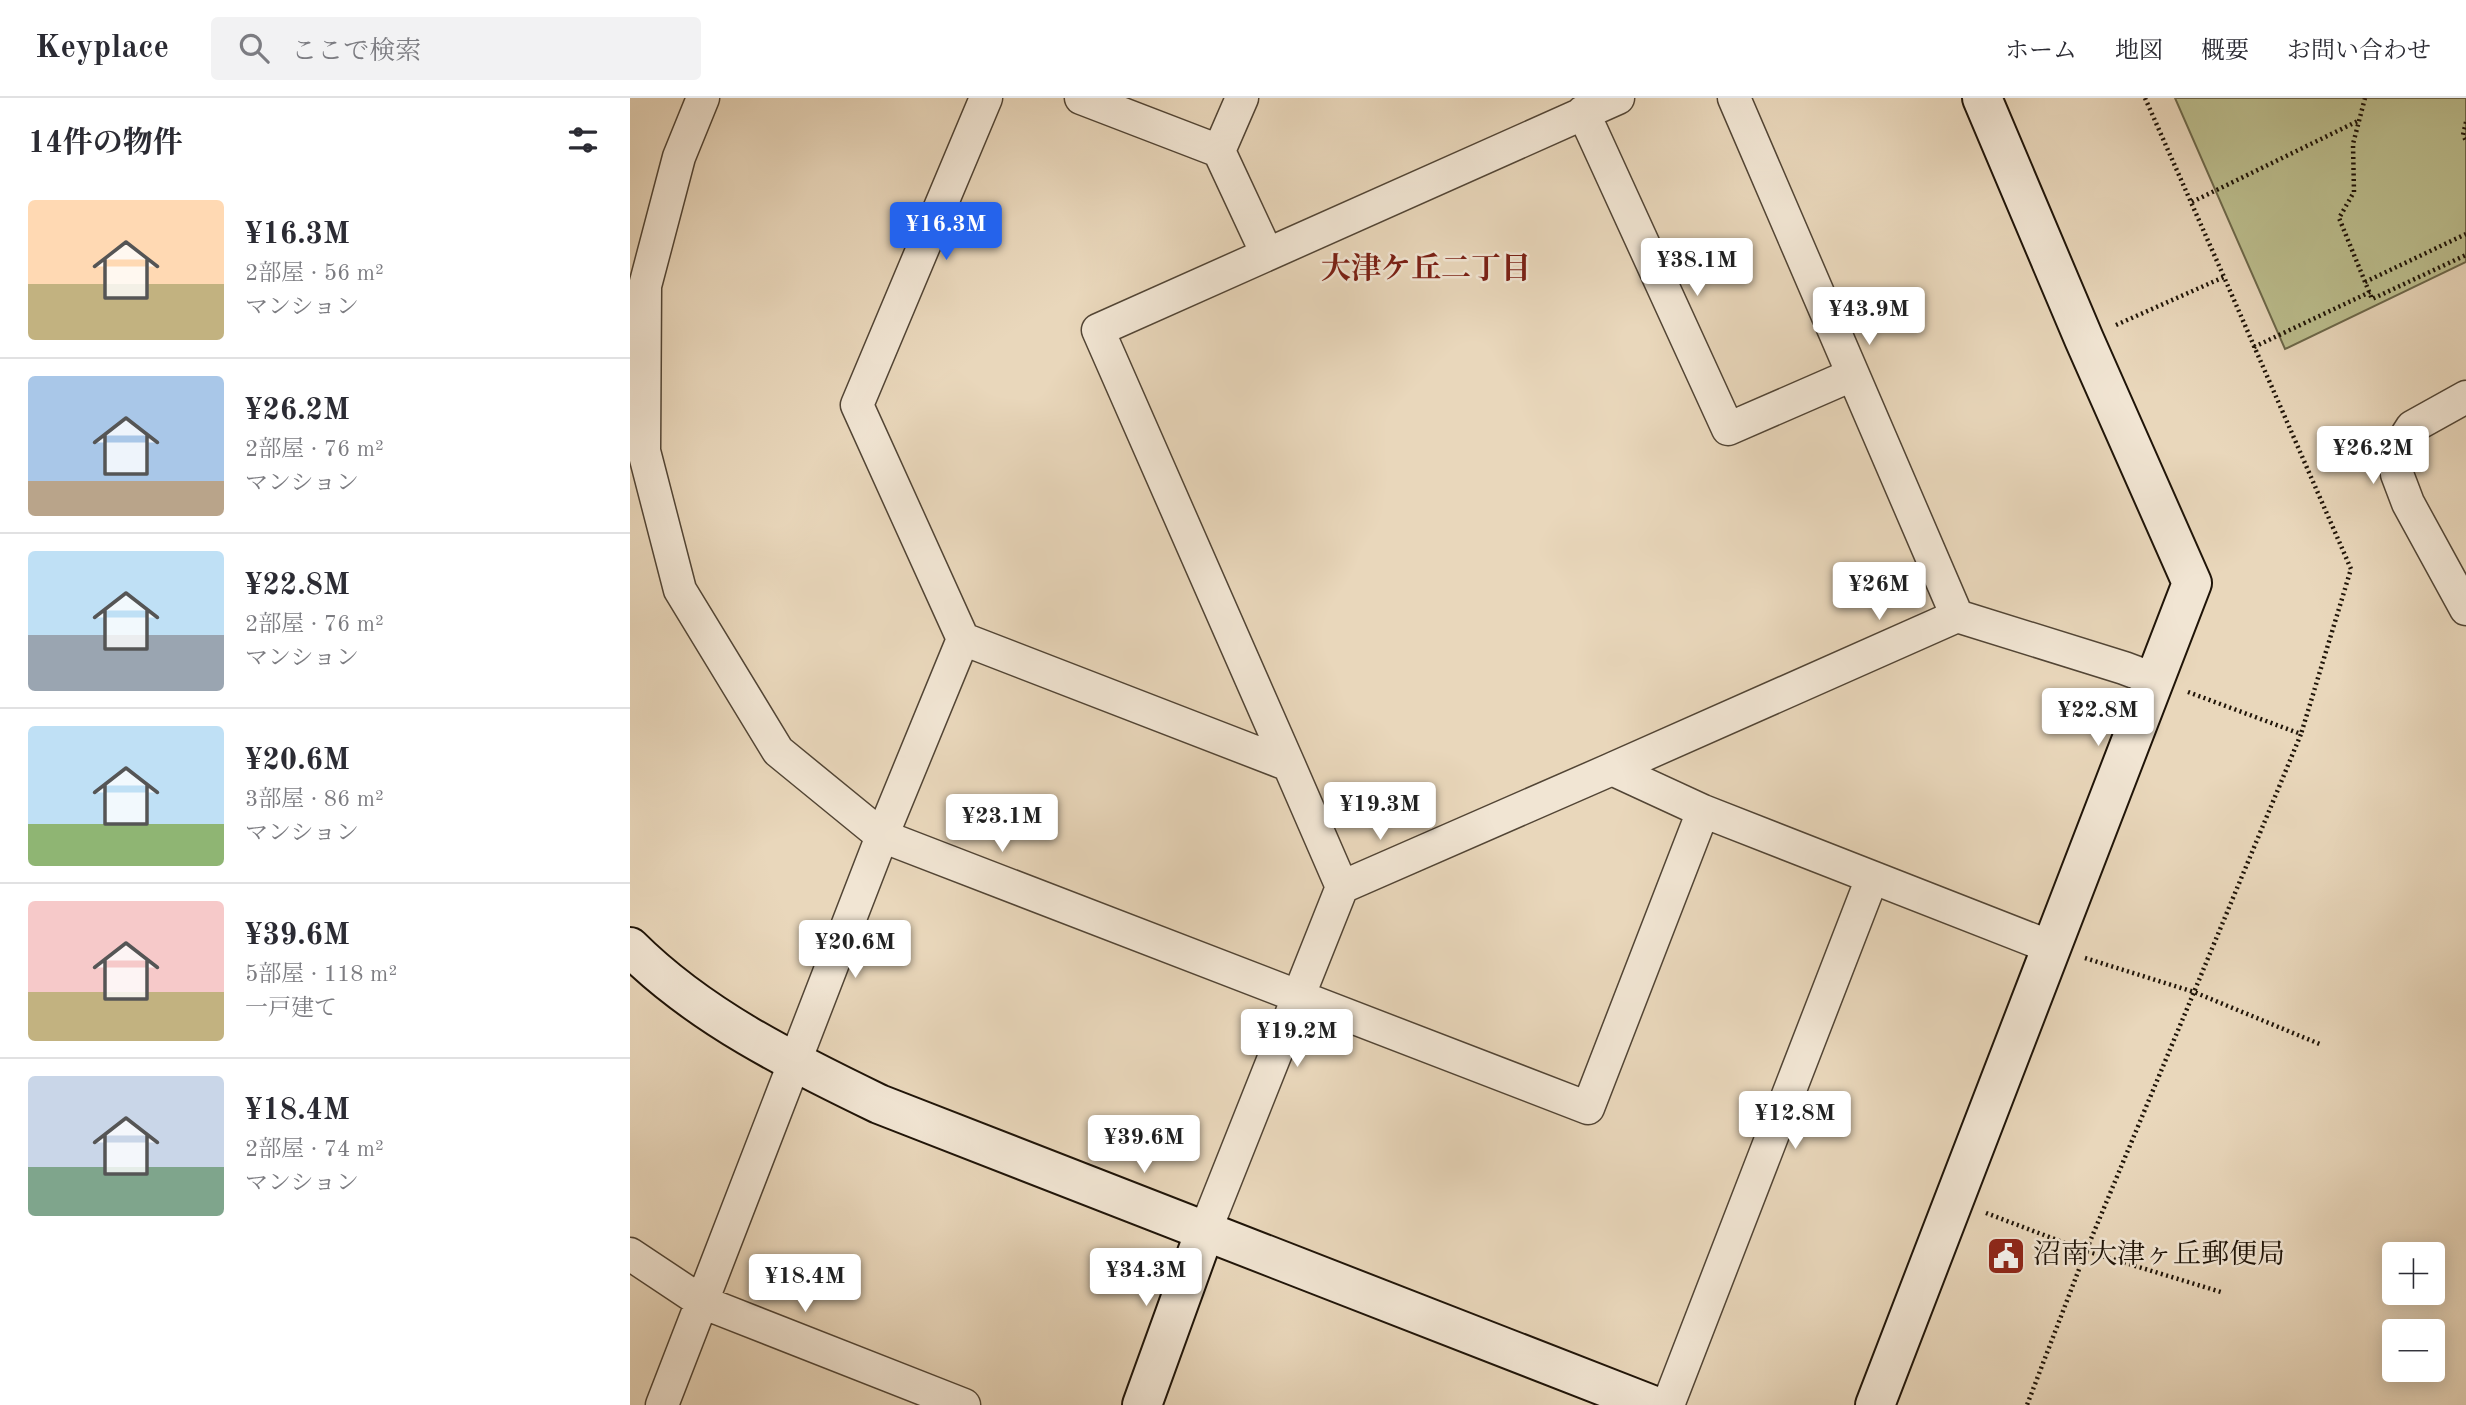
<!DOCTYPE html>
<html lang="ja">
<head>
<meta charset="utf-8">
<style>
	:root { --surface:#fff; --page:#f2f2f3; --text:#2b2b33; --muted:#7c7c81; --line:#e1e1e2; --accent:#2563eb }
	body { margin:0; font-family:"Old Standard TT","Noto Serif JP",serif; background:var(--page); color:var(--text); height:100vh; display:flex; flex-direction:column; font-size:26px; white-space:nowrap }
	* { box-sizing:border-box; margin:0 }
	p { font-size:23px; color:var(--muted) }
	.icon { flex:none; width:38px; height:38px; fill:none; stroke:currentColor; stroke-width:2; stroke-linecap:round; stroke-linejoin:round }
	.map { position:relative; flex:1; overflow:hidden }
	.details { display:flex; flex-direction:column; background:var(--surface); width:630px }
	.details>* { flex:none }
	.fabs { position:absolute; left:1752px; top:1144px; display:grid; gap:14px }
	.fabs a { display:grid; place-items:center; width:63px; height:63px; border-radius:7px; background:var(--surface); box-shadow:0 4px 18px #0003; font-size:35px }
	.price { position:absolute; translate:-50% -60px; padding:0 16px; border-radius:7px; background:#fff; color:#222; font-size:23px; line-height:46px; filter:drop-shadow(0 2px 4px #0008) }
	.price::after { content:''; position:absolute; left:50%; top:42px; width:21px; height:16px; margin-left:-10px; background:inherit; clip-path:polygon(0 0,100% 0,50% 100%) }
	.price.active { background:var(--accent); color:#fff }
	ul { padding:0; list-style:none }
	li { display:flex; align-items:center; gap:21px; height:175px; padding:0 28px }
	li+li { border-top:2px solid var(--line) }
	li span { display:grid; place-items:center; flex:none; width:196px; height:140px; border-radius:7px; color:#555 }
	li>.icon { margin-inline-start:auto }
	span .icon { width:84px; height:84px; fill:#fffc; stroke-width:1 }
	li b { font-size:30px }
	h2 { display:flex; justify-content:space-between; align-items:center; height:84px; padding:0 28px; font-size:30px }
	header { display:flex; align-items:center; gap:42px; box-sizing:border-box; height:98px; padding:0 35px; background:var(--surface); border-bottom:2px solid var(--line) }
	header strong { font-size:33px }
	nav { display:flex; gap:38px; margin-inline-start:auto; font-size:24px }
	.search { width:490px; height:63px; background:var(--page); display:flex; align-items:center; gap:18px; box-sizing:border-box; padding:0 24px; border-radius:7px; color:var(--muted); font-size:26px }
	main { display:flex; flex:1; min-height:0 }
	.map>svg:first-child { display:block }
	.green { fill:#bbbd8d; stroke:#6d684a; stroke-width:2 }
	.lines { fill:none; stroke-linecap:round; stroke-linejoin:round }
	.street-casing { stroke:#524535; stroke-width:35 }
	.secondary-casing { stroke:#1f1408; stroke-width:42 }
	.path { stroke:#1f1408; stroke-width:4.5; stroke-dasharray:2 3.5; stroke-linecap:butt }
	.street { stroke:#f1e5d3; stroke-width:32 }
	.secondary { stroke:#f1e5d3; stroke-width:38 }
	.labels { text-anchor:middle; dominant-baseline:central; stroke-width:5; stroke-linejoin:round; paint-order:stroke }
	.poi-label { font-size:28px; fill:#1f1408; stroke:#f1e5d3; text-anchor:start }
	.neighbourhood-label { font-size:30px; font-weight:bold; fill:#7a1f14; stroke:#f1e5d3 }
</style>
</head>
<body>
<header>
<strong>Keyplace</strong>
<div class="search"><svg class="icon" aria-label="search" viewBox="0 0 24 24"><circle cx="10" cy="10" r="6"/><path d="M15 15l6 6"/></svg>ここで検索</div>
<nav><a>ホーム</a><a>地図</a><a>概要</a><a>お問い合わせ</a></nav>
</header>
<main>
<section class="details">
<h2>14件の物件<svg class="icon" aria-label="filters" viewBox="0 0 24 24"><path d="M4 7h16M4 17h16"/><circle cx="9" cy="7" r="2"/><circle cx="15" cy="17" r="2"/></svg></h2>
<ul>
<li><span style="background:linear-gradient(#ffd9b3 60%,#c2b280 0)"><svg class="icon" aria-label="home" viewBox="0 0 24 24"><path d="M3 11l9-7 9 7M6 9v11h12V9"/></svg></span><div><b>¥16.3M</b><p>2部屋 · 56 m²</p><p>マンション</p></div></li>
<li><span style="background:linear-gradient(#a9c7e8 75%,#b9a48a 0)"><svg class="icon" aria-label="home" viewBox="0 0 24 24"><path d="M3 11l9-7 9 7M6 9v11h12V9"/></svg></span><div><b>¥26.2M</b><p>2部屋 · 76 m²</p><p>マンション</p></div></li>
<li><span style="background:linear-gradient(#bfe0f5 60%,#9aa5b1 0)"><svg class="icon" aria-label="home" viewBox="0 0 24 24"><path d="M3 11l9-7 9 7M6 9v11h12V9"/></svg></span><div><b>¥22.8M</b><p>2部屋 · 76 m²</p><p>マンション</p></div></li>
<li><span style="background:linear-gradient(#bfe0f5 70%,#8fb573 0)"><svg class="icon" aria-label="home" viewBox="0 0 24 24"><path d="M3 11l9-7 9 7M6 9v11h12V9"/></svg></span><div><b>¥20.6M</b><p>3部屋 · 86 m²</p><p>マンション</p></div></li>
<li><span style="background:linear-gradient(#f6c9c9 65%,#c2b280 0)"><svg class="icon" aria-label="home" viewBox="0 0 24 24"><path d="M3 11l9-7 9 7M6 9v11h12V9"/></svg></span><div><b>¥39.6M</b><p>5部屋 · 118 m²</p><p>一戸建て</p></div></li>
<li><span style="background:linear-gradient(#c9d6e8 65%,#7fa58c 0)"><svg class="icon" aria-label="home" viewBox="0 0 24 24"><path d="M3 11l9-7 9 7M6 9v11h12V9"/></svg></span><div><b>¥18.4M</b><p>2部屋 · 74 m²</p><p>マンション</p></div></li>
</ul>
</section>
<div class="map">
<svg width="1836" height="1307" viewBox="0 0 1836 1307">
	<rect width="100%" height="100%" fill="#e9d7bb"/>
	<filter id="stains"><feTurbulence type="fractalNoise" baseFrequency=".00286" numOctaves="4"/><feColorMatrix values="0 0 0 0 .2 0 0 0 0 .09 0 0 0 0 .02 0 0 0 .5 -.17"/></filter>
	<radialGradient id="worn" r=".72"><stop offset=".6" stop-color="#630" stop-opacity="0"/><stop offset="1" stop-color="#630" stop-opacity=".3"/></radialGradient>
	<!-- green -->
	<path class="green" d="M1545,0H1836V164L1655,251Z"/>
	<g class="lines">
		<defs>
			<path id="street" d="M73,0L49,59L15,188L14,353L50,492L148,653L252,738L958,1010L1073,713
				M356,0L227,307L333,541L659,667L712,789L982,671L1073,713L1423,850
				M451,0L589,53L637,156
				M1104,0L1327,518
				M953,14L1098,331L1222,277
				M589,53L612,0
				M1836,299L1782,329L1766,354L1767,376L1778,405L1836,511
				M659,667L468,232L988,0
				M982,671L1327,518L1494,570L1526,582
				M575,1133L712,789
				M0,1156L72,1204L334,1307
				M32,1307L252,738L333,541
				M1038,1307L1242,780"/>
			<path id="secondary" d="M0,849C70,919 162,964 249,1006L1022,1307
				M512,1307L575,1133
				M1245,1307L1562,485L1454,241L1352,0"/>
		</defs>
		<!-- street casing -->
		<use href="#street" class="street-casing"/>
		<!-- secondary casing -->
		<use href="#secondary" class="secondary-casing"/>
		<!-- path -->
		<path class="path" d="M1515,0L1594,179
			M1735,0L1723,46L1724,94L1709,120L1742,201L1836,157
			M1836,24L1833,37L1836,43
			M1562,104L1730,22
			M1735,184L1836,136
			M1486,227L1594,179L1721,471L1671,636
			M1624,249L1740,194
			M1558,594L1671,636L1564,894L1692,947
			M1455,860L1564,894L1456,1153L1591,1194
			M1356,1115L1456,1153L1397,1307"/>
		<!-- street -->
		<use href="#street" class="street"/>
		<!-- secondary -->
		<use href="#secondary" class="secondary"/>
	</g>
	<!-- icons -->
	<defs>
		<symbol id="civic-square" viewBox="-11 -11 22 22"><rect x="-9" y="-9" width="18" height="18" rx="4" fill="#8f2418" stroke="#f1e5d3"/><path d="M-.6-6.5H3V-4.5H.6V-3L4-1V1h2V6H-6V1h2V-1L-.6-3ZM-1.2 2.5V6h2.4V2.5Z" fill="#fff"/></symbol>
	</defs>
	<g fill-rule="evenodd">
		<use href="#civic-square" x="1354" y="1136" width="44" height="44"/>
	</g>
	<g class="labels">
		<!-- poi labels -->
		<g class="poi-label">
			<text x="1403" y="1158">沼南大津ヶ丘郵便局</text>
		</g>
		<!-- neighbourhood labels -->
		<g class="neighbourhood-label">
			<text x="796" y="172">大津ケ丘二丁目</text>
		</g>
	</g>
	<rect width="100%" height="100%" filter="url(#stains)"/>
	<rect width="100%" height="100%" fill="url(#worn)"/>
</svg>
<div class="fabs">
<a>+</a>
<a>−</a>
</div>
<b class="price active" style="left:316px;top:164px">¥16.3M</b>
<b class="price" style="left:1067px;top:200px">¥38.1M</b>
<b class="price" style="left:1239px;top:249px">¥43.9M</b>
<b class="price" style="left:1743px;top:388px">¥26.2M</b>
<b class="price" style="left:1249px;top:524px">¥26M</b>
<b class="price" style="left:1468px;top:650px">¥22.8M</b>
<b class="price" style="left:750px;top:744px">¥19.3M</b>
<b class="price" style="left:372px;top:756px">¥23.1M</b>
<b class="price" style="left:225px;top:882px">¥20.6M</b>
<b class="price" style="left:667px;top:971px">¥19.2M</b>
<b class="price" style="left:1165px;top:1053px">¥12.8M</b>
<b class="price" style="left:514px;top:1077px">¥39.6M</b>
<b class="price" style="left:516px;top:1210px">¥34.3M</b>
<b class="price" style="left:175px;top:1216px">¥18.4M</b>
</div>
</main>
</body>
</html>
